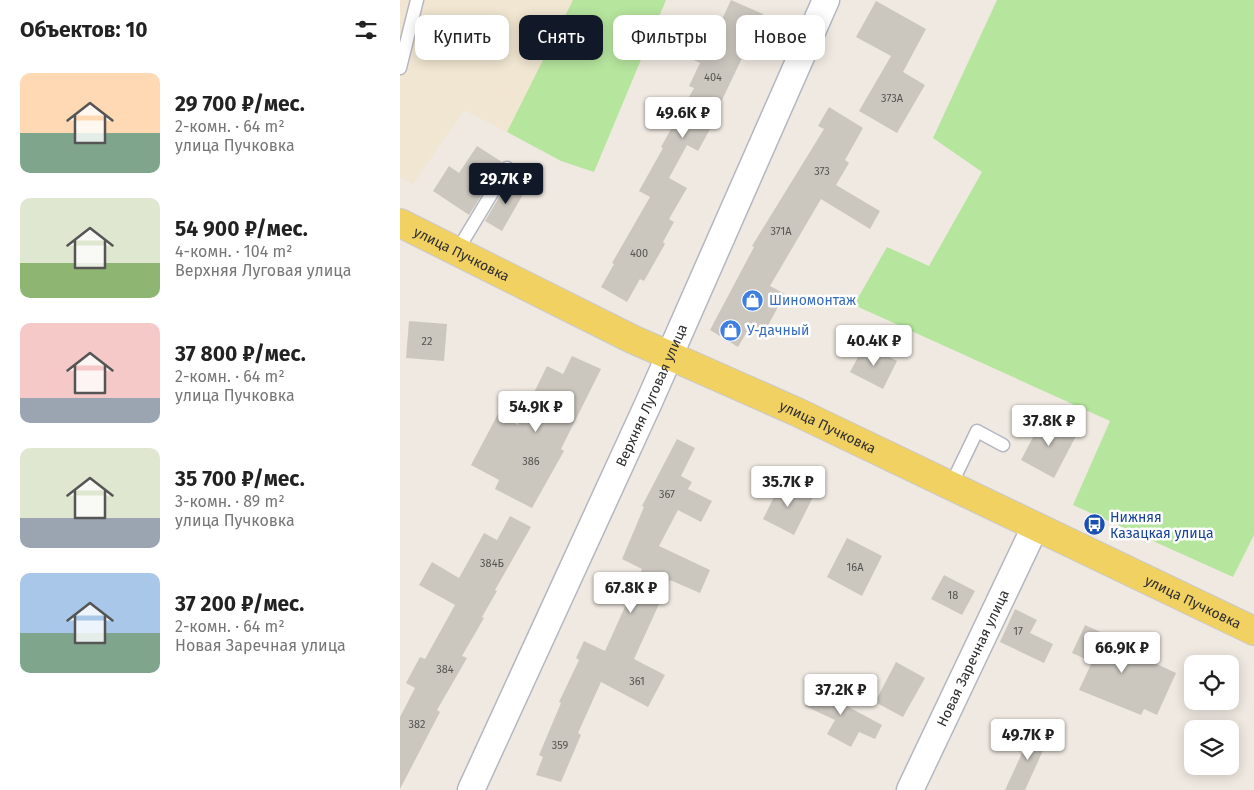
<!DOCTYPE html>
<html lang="ru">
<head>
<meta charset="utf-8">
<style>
	:root { --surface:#fff; --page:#f2f2f2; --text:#222; --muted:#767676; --accent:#111827 }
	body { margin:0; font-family:"Fira Sans",sans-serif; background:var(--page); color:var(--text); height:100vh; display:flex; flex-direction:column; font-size:19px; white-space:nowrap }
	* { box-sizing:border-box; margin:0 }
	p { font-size:16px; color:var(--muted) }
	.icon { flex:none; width:28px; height:28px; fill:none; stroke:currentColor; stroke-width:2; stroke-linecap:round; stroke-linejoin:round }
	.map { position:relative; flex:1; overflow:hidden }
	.side { display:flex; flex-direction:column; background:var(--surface); width:400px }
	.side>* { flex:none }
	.top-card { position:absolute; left:15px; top:15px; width:475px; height:45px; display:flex; gap:10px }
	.fabs { position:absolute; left:784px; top:655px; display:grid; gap:10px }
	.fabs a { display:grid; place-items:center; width:55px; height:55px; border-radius:10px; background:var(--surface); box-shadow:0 2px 12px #0003; font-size:25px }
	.price { position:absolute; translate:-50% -42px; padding:0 11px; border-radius:5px; background:#fff; color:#222; font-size:16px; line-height:32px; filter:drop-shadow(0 1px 2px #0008) }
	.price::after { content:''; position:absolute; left:50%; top:30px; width:15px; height:11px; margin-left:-8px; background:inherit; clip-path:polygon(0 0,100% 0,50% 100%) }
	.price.current { background:var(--accent); color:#fff }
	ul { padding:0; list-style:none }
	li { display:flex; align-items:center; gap:15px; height:125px; padding:0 20px }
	li span { display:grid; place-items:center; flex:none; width:140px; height:100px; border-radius:10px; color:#555 }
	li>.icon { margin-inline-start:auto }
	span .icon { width:60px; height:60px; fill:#fffc; stroke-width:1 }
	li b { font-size:21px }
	h2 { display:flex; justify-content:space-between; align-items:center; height:60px; padding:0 20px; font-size:21px }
	.chip { padding:0 18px; border-radius:10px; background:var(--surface); box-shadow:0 2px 12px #0003; font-size:18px; line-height:45px }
	.chip.current { background:var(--accent); color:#fff }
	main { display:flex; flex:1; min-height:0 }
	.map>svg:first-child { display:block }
	.education { fill:#f0e6d1 }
	.green { fill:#b6e59e }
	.building { fill:#cbc7bf }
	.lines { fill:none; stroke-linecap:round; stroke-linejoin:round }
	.lane-casing { stroke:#b4b7c1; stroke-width:15 }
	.street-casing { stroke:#b4b7c1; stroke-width:29 }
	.primary-casing { stroke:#c9c9c9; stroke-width:30 }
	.lane { stroke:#fff; stroke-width:12 }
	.street { stroke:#fff; stroke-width:26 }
	.primary { stroke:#f2d163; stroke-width:28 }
	.labels { text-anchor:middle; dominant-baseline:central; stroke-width:5; stroke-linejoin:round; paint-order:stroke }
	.number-label { font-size:11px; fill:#555452 }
	.street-label { font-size:14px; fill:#2e2e2e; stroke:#fff }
	.shop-label { font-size:14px; fill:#366cbe; stroke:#fff; text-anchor:start }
	.transit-label { font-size:14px; fill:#164399; stroke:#fff; text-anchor:start }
</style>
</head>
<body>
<main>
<section class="side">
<h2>Объектов: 10<svg class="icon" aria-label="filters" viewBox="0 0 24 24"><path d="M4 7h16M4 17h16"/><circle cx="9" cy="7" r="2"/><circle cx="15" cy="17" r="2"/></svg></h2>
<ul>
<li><span style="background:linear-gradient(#ffd9b3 60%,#7fa58c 0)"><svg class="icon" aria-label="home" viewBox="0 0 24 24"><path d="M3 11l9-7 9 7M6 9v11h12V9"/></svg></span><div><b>29 700 ₽/мес.</b><p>2-комн. · 64 m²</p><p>улица Пучковка</p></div></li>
<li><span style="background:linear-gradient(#dfe7d0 65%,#8fb573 0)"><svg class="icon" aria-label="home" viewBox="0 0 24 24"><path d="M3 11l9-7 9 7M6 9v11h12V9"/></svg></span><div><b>54 900 ₽/мес.</b><p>4-комн. · 104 m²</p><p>Верхняя Луговая улица</p></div></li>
<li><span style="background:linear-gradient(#f6c9c9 75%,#9aa5b1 0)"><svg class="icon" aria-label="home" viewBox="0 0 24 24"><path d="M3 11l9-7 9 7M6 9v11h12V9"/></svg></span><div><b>37 800 ₽/мес.</b><p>2-комн. · 64 m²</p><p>улица Пучковка</p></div></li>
<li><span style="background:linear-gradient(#dfe7d0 70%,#9aa5b1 0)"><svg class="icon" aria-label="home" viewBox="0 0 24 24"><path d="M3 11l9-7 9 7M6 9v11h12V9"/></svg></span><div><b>35 700 ₽/мес.</b><p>3-комн. · 89 m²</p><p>улица Пучковка</p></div></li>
<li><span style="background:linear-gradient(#a9c7e8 60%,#7fa58c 0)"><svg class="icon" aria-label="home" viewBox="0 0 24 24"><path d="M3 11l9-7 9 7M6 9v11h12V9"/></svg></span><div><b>37 200 ₽/мес.</b><p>2-комн. · 64 m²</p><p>Новая Заречная улица</p></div></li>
</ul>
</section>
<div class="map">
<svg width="854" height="790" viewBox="0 0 854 790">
	<rect width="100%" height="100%" fill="#efe9e1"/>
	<!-- education -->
	<path class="education" d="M0,0H173L107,132L64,110L13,184L0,177Z"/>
	<!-- green -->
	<path class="green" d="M173,0H266L194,172L161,161L107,132Z
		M597,0H854V535L833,577L673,505L710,421L454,305L487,247L529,266L582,172L533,138Z"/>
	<!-- building -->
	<path class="building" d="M331,0L363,14L313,119L315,120L298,151L287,145L269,178L287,188L269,219L274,222L263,242L265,244L244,281L240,279L227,302L201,287L214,264L212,263L250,197L239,191L263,148L261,147L294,88L289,86L300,63L275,51L290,16L318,28Z
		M476,1L526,29L503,72L525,85L497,133L459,111L491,56L456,37Z
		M429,107L463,128L445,160L449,163L436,185L480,211L470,229L421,199L370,286L385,294L364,333L351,325L338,347L310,330L354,247L352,246L424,129L418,126Z
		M77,146L102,162L69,215L33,191L49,166L59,173Z
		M110,179L126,189L102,231L85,221Z
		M9,321L47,324L44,361L6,358Z
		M465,344L497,361L483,389L450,372Z
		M172,356L201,369L161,449L164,451L132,508L95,489L99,480L71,465L98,414L118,425L147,366L163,374Z
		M644,416L677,434L654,478L621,460Z
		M277,439L295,448L281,476L292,482L288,489L312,501L301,522L278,510L259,546L310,570L300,593L270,580L234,659L265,675L248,707L201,682L178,733L181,735L161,782L136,775L143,757L139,755L161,703L159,702L179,660L176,658L184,641L205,651L242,569L222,559L244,507L242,506Z
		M382,481L413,497L394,535L363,519Z
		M110,516L131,527L95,590L97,591L82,617L84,618L62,656L67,658L37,710L40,712L0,789V717L15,688L6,683L20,657L25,659L55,605L19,585L32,562L59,578L84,533L97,540Z
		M447,538L482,556L462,596L427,577Z
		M544,575L575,591L562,615L531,599Z
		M615,609L637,620L630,633L653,644L644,663L600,642Z
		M685,625L712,637L710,642L776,673L757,715L744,709L741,715L679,690L692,662L672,653Z
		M496,662L525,678L503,717L475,702Z
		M418,680L434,688L430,697L482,725L475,739L459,732L451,747L427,734L435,720L405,706Z
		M634,727L650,735L625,790H605Z"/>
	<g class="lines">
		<defs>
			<path id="lane" d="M0,68L17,0
				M57,251L107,168
				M551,485L577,431L603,445"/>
			<g id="street">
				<path id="s1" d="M71,790L249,402L426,0"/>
				<path id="s2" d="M510,790L635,527"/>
			</g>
			<g id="primary">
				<path id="s3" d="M0,223L232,339L397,412L854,631"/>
			</g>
		</defs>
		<!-- lane casing -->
		<use href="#lane" class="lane-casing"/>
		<!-- street casing -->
		<use href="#street" class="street-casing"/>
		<!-- primary casing -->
		<use href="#primary" class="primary-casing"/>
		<!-- lane -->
		<use href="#lane" class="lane"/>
		<!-- street -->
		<use href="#street" class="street"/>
		<!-- primary -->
		<use href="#primary" class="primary"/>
	</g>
	<!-- icons -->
	<defs>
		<symbol id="shop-disc" viewBox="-11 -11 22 22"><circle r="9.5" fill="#3f7fe0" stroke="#fff"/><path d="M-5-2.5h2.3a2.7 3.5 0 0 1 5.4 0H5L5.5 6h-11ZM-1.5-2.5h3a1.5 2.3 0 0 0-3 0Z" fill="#fff"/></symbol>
		<symbol id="bus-disc" viewBox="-11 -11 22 22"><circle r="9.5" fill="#1a4fb4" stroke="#fff"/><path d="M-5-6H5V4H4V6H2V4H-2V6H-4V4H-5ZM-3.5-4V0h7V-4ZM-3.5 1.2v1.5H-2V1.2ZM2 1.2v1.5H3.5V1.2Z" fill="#fff"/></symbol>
	</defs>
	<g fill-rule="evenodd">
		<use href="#shop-disc" x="340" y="288" width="25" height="25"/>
		<use href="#shop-disc" x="318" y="318" width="25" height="25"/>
		<use href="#bus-disc" x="682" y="512" width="25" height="25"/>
	</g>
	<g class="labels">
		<!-- number labels -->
		<g class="number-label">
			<text x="313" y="77">404</text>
			<text x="492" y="98">373А</text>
			<text x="422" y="171">373</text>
			<text x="381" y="231">371А</text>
			<text x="239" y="253">400</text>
			<text x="27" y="341">22</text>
			<text x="131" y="461">386</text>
			<text x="267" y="494">367</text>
			<text x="92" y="563">384Б</text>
			<text x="455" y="567">16А</text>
			<text x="553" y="595">18</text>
			<text x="618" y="631">17</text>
			<text x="45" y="669">384</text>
			<text x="237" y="681">361</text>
			<text x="17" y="724">382</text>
			<text x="160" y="745">359</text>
		</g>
		<!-- street labels -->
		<g class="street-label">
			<text stroke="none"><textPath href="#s3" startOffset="69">улица Пучковка</textPath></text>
			<text stroke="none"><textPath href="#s1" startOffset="434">Верхняя Луговая улица</textPath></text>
			<text stroke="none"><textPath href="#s3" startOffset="474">улица Пучковка</textPath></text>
			<text stroke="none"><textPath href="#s3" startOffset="879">улица Пучковка</textPath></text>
			<text stroke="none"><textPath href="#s2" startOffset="146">Новая Заречная улица</textPath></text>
		</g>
		<!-- shop labels -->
		<g class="shop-label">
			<text x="369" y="300">Шиномонтаж</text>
			<text x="347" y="330">У-дачный</text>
		</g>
		<!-- transit labels -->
		<g class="transit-label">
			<text x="710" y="517">Нижняя<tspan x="710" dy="16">Казацкая улица</tspan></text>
		</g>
	</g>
</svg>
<div class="fabs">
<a><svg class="icon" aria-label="locate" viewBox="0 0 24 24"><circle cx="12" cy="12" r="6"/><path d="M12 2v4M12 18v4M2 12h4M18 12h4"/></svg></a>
<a><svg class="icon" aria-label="layers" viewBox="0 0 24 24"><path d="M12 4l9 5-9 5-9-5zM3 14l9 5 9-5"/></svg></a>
</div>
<b class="price" style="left:283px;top:139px">49.6K ₽</b>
<b class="price current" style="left:106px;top:205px">29.7K ₽</b>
<b class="price" style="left:474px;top:367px">40.4K ₽</b>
<b class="price" style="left:136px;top:433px">54.9K ₽</b>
<b class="price" style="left:649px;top:447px">37.8K ₽</b>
<b class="price" style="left:388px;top:508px">35.7K ₽</b>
<b class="price" style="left:231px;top:614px">67.8K ₽</b>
<b class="price" style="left:722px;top:674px">66.9K ₽</b>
<b class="price" style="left:441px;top:716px">37.2K ₽</b>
<b class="price" style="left:628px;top:761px">49.7K ₽</b>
<div class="top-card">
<a class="chip">Купить</a>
<a class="chip current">Снять</a>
<a class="chip">Фильтры</a>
<a class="chip">Новое</a>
</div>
</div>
</main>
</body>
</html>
